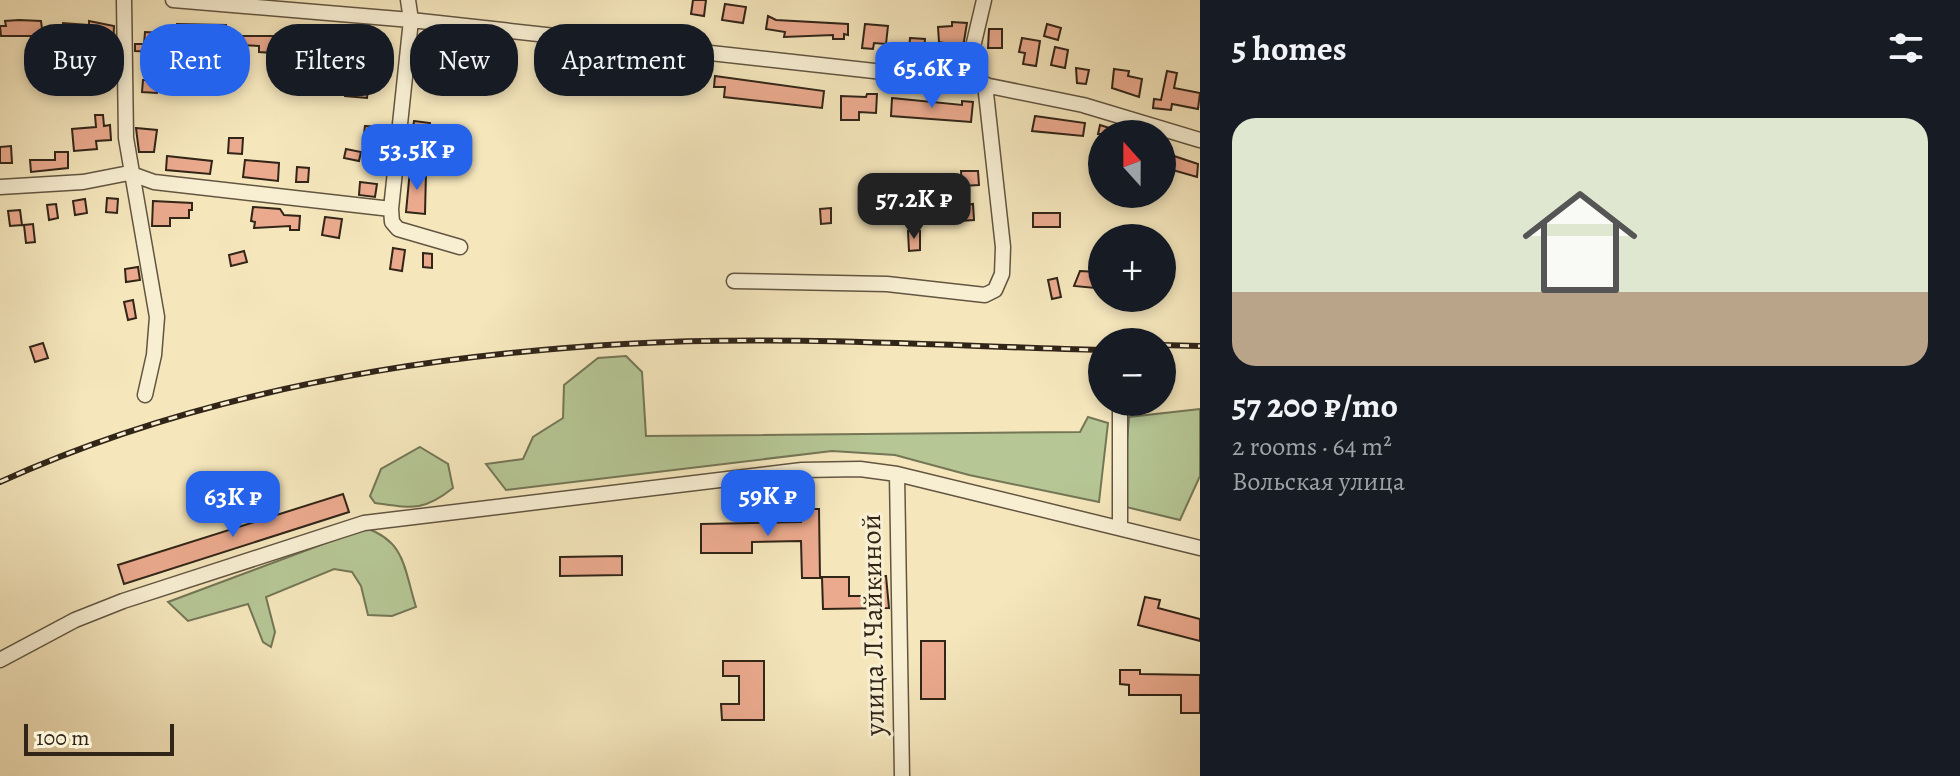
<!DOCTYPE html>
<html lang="en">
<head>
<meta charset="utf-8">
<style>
	:root { --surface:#171b24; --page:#20242c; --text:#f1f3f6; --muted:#9ea1a6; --accent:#2563eb }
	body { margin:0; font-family:Alegreya,serif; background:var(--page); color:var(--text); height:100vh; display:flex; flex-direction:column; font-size:30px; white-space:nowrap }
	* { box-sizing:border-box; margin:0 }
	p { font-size:26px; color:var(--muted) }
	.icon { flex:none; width:44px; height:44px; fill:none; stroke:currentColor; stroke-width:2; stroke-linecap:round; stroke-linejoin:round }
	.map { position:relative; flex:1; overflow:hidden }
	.side { display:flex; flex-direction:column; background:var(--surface); width:760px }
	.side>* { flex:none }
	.banner { position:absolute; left:24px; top:24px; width:760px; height:72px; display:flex; gap:16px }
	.needle { width:52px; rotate:339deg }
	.controls { position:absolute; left:1088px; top:120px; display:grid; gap:16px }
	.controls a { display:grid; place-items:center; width:88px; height:88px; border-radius:50%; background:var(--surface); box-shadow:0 4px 12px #0003; font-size:40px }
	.scale { position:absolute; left:24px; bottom:20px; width:150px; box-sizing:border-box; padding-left:8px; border:4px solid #312518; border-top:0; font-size:22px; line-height:28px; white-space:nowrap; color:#312518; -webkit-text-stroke:6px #f8efd3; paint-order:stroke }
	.price { position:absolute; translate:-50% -68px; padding:0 18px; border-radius:16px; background:var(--accent); color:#fff; font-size:26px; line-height:52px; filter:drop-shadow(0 2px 4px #0008) }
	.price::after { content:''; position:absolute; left:50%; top:48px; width:24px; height:18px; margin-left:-12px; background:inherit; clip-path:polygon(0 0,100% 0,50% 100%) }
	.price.on { background:#222; color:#fff }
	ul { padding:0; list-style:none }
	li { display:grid; align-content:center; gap:16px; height:424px; padding:0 32px }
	li span { display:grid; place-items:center; height:248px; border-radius:24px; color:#555 }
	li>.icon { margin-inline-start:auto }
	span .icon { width:144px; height:144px; fill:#fffc; stroke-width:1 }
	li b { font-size:34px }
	h2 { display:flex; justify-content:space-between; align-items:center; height:96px; padding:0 32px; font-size:34px }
	.tag { padding:0 28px; border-radius:32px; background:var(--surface); box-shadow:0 4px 12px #0003; font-size:28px; line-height:72px }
	.tag.on { background:var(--accent); color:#fff }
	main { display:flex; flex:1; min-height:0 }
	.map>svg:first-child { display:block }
	.green { fill:#b6c695; stroke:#747656; stroke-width:2 }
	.building { fill:#ebaa8e; stroke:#312518; stroke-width:2 }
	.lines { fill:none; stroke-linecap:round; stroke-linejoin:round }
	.minor-casing { stroke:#625541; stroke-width:17 }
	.minor { stroke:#f8efd3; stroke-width:14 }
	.rail-casing { stroke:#312518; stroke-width:6 }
	.rail { stroke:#f8efd3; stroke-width:3; stroke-dasharray:9; stroke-linecap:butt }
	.labels { text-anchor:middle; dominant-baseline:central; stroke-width:6; stroke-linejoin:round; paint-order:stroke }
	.street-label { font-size:28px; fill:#312518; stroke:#f8efd3 }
</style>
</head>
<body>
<main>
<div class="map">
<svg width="1200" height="776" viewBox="0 0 1200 776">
	<rect width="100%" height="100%" fill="#f5e6bc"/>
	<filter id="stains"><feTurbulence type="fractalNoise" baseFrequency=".0025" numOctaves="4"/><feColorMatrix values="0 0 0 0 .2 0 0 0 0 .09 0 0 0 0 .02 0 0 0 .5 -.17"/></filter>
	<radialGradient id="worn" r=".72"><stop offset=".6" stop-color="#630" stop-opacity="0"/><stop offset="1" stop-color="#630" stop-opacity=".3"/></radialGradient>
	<!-- green -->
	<path class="green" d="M626,356L642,372L646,436L1080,432L1088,417L1108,423L1099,502L969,475L895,455L832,451L506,490L486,464L523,459L533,437L563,418L564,385L598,358Z
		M1200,409V476L1180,520L1122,506L1129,417Z
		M420,447L448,464L453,488C423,512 411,508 375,503L370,496L381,469Z
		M366,528C406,542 404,569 416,607L392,616L368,615L361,586L352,572L334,569L266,597L275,632L271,647L263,642L248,604L188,621L168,602Z"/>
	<!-- building -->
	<path class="building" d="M693,0H706L704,16L691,14Z
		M725,4L746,7L743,23L722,20Z
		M768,16L776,20L848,24V35L844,34V39H833V35L784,37L785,32L766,29Z
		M19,20L41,21L43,36H1L0,26H6L5,21Z
		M89,21L114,26L113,46L88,45L89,35L62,33L63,23L89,25Z
		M952,22L967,23L963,47L939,42L938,27L952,26Z
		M177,24L226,25L225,40L216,39L215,50L207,49L208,35L184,33L183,42L155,40V52L135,51V44H144L145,32L167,33L168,28H177Z
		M865,24L888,26L886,44L874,43L873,49L862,48Z
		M1047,24L1061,28L1058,40L1044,36Z
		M989,29H1002V48H988Z
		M239,36H301V44L318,46V38H331L330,57L259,52V46L239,45Z
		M910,38L925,39L924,51L909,50Z
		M1022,38L1040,41L1036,66L1023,64L1025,53L1019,52Z
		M370,40L385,42L383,62L368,61Z
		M1055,47L1068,50L1065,68L1051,65Z
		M450,49L461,50L459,65L445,63Z
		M489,58L504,59L503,73L488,72Z
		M420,61L434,62V73L419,72Z
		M1076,68L1089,70L1086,84L1077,83Z
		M1114,69L1129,71L1128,76L1142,79L1139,97L1112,88Z
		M1167,71L1177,73L1174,88L1200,93L1198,109L1172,104L1171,110L1153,108L1154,99L1161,100Z
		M667,73L679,74L677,95L665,94Z
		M715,76L824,91L822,108L724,97L725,87H714Z
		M346,79L369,80L367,98L345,96Z
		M143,80H153V85H158L157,93L142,92Z
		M867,94H877L876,113L859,112V120H841V96L866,97Z
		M892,98L962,105V101L973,102L971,122L891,116Z
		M95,115H103L104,126L110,125L111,140L96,141L97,149L74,151L72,129L96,127Z
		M1035,116L1085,123L1083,136L1032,131Z
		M414,121L430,123L428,139L412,137Z
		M1100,125L1122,132V134H1098Z
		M365,126L380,127L379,135L364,134Z
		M136,128L157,130L154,152H139Z
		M229,138H243L242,154L228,153Z
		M11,146L12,163H0V147Z
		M346,149L361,152L359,161L344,158Z
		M55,152H68V168L31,172L30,160H55Z
		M1162,152L1198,164L1197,177L1162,167Z
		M167,156L212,161L210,174L166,170Z
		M245,160L279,163L278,181L243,177Z
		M297,167L309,168L308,182H296Z
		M410,170L426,171L425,214L406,212Z
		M961,171H978L979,185L962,186Z
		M360,182L377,184L375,197L359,195Z
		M107,198L118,199L117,213L106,212Z
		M85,199L87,213L75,215L73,201Z
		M153,201L192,203V210H189V218H170V226H152Z
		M56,204L58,218L49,220L47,205Z
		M973,204L974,220L959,221L958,206Z
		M253,207L280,209L284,215L300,216L299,230H290V226L254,228L255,222L251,221Z
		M831,208V223L821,224L820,209Z
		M20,210L22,225L10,226L8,211Z
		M1033,213H1060V227H1033Z
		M325,217L342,219L339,238L322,235Z
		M33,224L35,242L26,243L24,225Z
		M908,231H920V250L909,251Z
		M393,248L405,250L402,271L390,269Z
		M244,251L247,262L231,266L229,255Z
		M423,253L432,254V268L423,267Z
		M138,267L140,280L126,282L125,269Z
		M1080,271L1096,272L1095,288L1074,286Z
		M1057,278L1061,297L1052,299L1048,280Z
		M133,300L136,318L128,320L124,302Z
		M43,343L48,358L35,362L30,347Z
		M343,494L349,512L124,584L118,565Z
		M801,509H819L820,578H802L801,541L752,542V553H701V524L801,522Z
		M622,556V575L560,576V557Z
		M875,576H886L889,608L823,609L822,577H849V596H875Z
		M1145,597L1160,600L1158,608L1200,619V641L1138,625Z
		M921,641H945V699H921Z
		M723,661H764V720H722L721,704H739V676H723Z
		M1120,670H1140V674L1200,675V713H1181V695H1129V685L1120,684Z"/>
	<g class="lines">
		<defs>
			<path id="minor" d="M124,0L126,138L157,317L154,355L145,395
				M173,0L411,20L965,81L1083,105L1200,140
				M965,81L984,0
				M0,187L83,182L129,173L154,182L391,209L392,222L398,229L460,247
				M391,209L411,20L408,0
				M734,281L887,284L985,295L995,290L1002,274L1003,247L985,84
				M1120,409V528
				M897,474L902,776
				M0,660L75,620L123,601L364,523L802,470L860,469L897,474L1200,548"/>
		</defs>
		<!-- minor casing -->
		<use href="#minor" class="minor-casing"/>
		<!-- minor -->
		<use href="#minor" class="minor"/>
		<defs>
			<path id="rail" d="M1162,345L1200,346
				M0,482C194,394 412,356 624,344C782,335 943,346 1102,350"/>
		</defs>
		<!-- rail casing -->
		<use href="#rail" class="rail-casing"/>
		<!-- rail -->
		<use href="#rail" class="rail"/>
	</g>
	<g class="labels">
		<!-- street labels -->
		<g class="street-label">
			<text transform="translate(873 625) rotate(-91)">улица Л.Чайкиной</text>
		</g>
	</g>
	<rect width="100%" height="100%" filter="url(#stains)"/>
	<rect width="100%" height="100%" fill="url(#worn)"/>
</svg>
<div class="controls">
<a><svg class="needle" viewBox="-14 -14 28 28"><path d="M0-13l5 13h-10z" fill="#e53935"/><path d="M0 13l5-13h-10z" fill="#9ea1a6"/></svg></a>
<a>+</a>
<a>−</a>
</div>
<div class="scale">100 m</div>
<b class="price" style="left:932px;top:110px">65.6K ₽</b>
<b class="price" style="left:417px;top:192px">53.5K ₽</b>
<b class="price on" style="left:914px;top:241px">57.2K ₽</b>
<b class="price" style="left:768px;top:538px">59K ₽</b>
<b class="price" style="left:233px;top:539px">63K ₽</b>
<div class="banner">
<a class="tag">Buy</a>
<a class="tag on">Rent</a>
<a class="tag">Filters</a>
<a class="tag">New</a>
<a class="tag">Apartment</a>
</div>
</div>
<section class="side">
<h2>5 homes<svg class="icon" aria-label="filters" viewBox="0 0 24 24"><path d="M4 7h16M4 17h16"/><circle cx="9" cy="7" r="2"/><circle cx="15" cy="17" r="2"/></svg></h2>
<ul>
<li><span style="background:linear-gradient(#dfe7d0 70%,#b9a48a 0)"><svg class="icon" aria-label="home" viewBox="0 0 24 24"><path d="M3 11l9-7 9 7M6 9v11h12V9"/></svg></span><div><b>57 200 ₽/mo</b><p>2 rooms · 64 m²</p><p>Вольская улица</p></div></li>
</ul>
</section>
</main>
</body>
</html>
